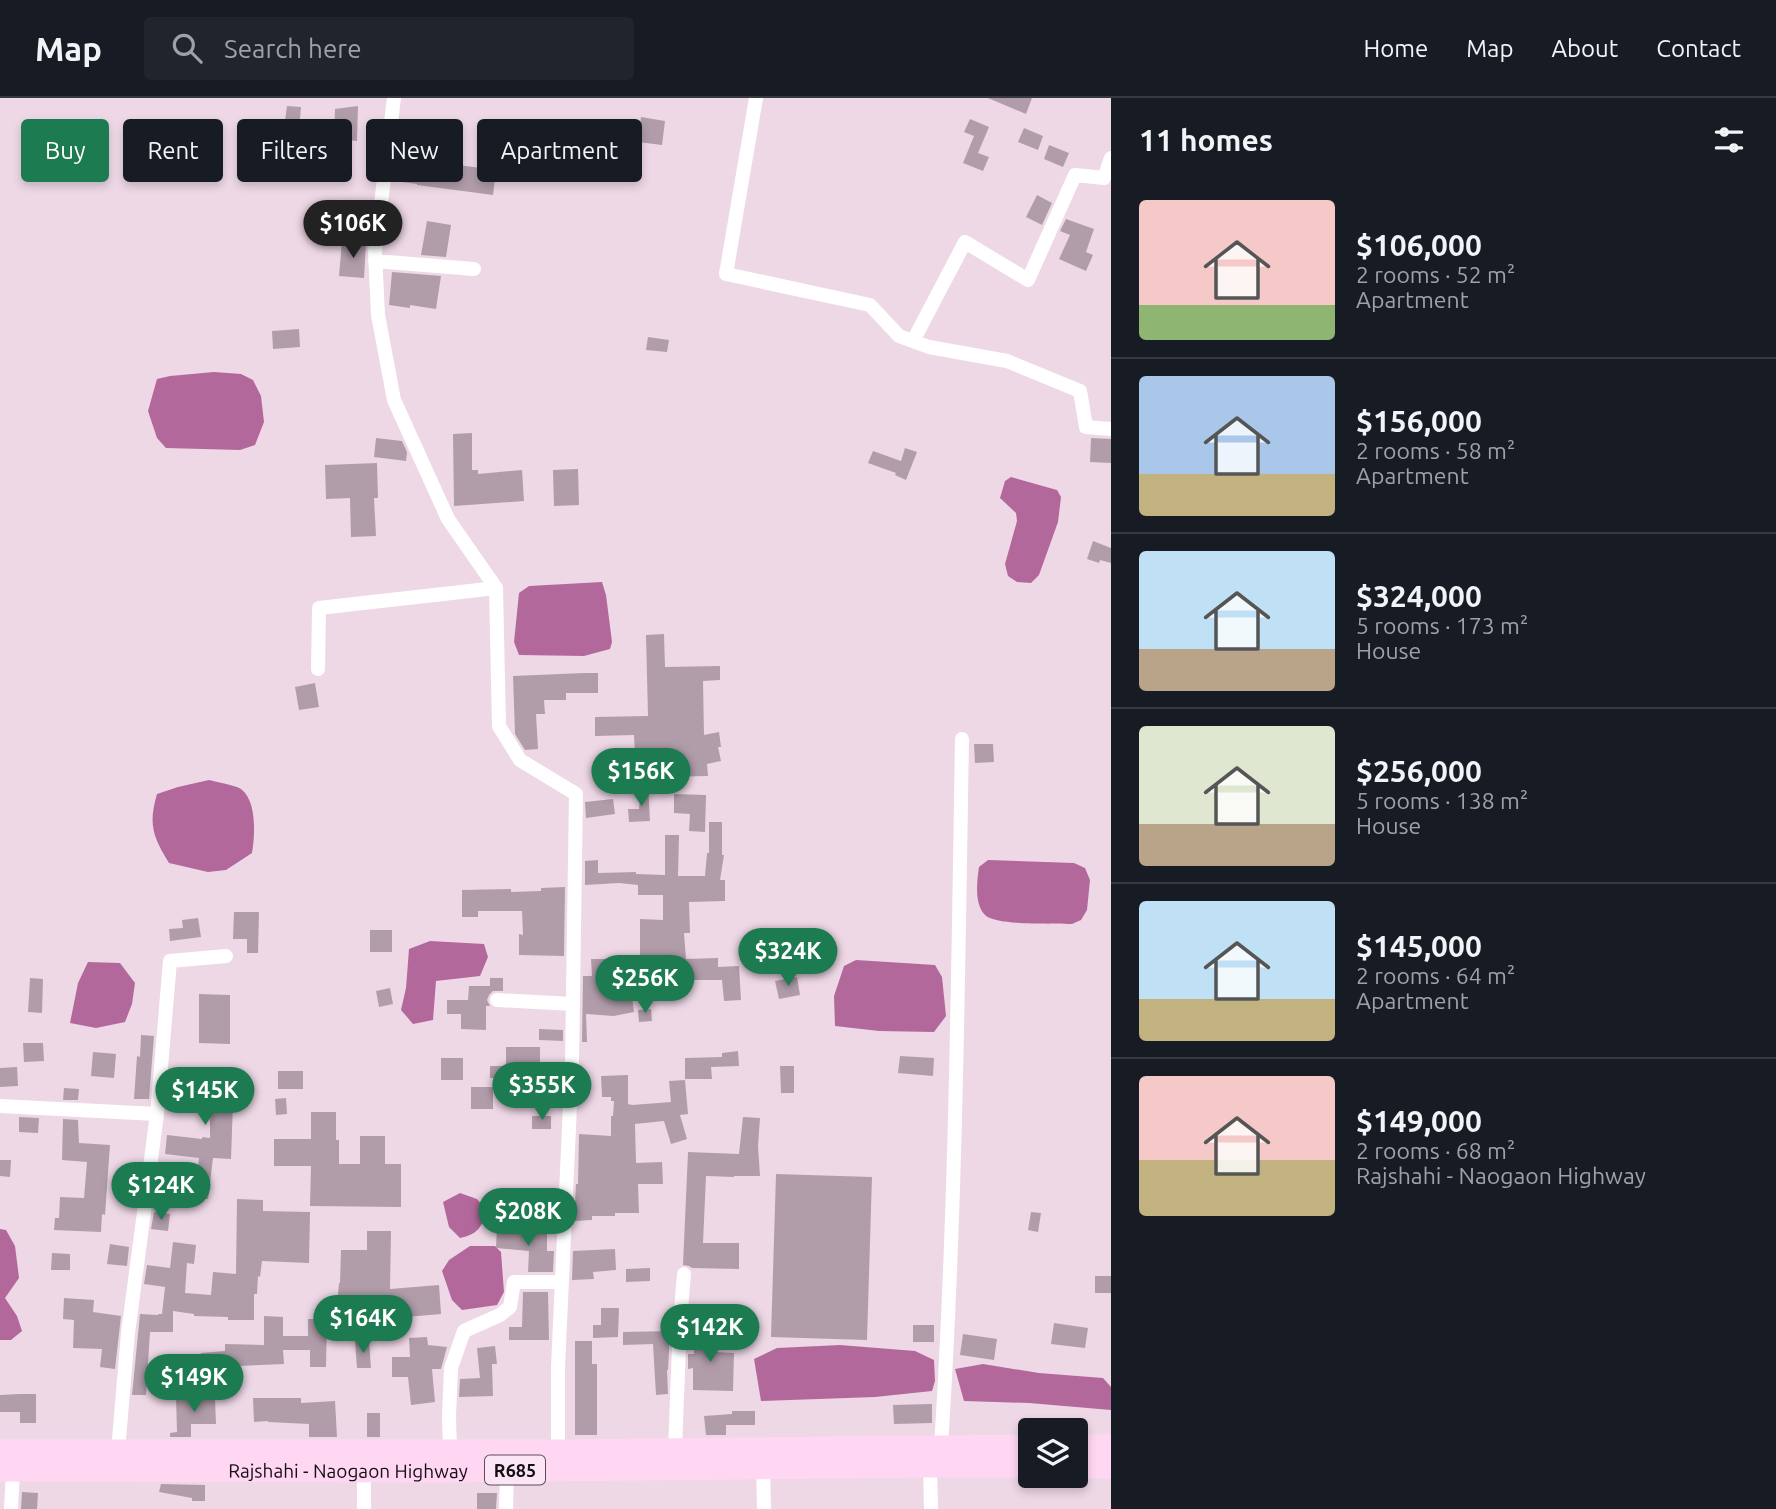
<!DOCTYPE html>
<html lang="en">
<head>
<meta charset="utf-8">
<style>
	:root { --surface:#171b24; --page:#20242c; --text:#f1f3f6; --muted:#9ea1a6; --line:#363941; --accent:#1d7b51 }
	body { margin:0; font-family:Ubuntu,sans-serif; background:var(--page); color:var(--text); height:100vh; display:flex; flex-direction:column; font-size:26px; white-space:nowrap }
	* { box-sizing:border-box; margin:0 }
	p { font-size:23px; color:var(--muted) }
	.icon { flex:none; width:38px; height:38px; fill:none; stroke:currentColor; stroke-width:2; stroke-linecap:round; stroke-linejoin:round }
	.map { position:relative; flex:1; overflow:hidden }
	.side { display:flex; flex-direction:column; background:var(--surface); width:665px }
	.side>* { flex:none }
	.hud { position:absolute; left:21px; top:21px; width:665px; height:63px; display:flex; gap:14px }
	.controls { position:absolute; left:1018px; top:1320px; display:grid; gap:14px }
	.controls a { display:grid; place-items:center; width:70px; height:70px; border-radius:7px; background:var(--surface); box-shadow:0 4px 10px #0003; font-size:35px }
	.price { position:absolute; translate:-50% -60px; padding:0 16px; border-radius:24px; background:var(--accent); color:#fff; font-size:23px; line-height:46px; filter:drop-shadow(0 2px 4px #0008) }
	.price::after { content:''; position:absolute; left:50%; top:42px; width:21px; height:16px; margin-left:-10px; background:inherit; clip-path:polygon(0 0,100% 0,50% 100%) }
	.price.selected { background:#222; color:#fff }
	ul { padding:0; list-style:none }
	li { display:flex; align-items:center; gap:21px; height:175px; padding:0 28px }
	li+li { border-top:2px solid var(--line) }
	li span { display:grid; place-items:center; flex:none; width:196px; height:140px; border-radius:7px; color:#555 }
	li>.icon { margin-inline-start:auto }
	span .icon { width:84px; height:84px; fill:#fffc; stroke-width:1 }
	li b { font-size:30px }
	h2 { display:flex; justify-content:space-between; align-items:center; height:84px; padding:0 28px; font-size:30px }
	.tag { padding:0 24px; border-radius:7px; background:var(--surface); box-shadow:0 4px 10px #0003; font-size:24px; line-height:63px }
	.tag.selected { background:var(--accent); color:#fff }
	header { display:flex; align-items:center; gap:42px; box-sizing:border-box; height:98px; padding:0 35px; background:var(--surface); border-bottom:2px solid var(--line) }
	header strong { font-size:33px }
	nav { display:flex; gap:38px; margin-inline-start:auto; font-size:24px }
	.search { width:490px; height:63px; background:var(--page); display:flex; align-items:center; gap:18px; box-sizing:border-box; padding:0 24px; border-radius:7px; color:var(--muted); font-size:26px }
	main { display:flex; flex:1; min-height:0 }
	.map>svg:first-child { display:block }
	.water { fill:#b3689c }
	.building { fill:#b19daa }
	.lines { fill:none; stroke-linecap:round; stroke-linejoin:round }
	.street { stroke:#fff; stroke-width:14 }
	.primary { stroke:#ffd7f2; stroke-width:23 }
	.labels { text-anchor:middle; dominant-baseline:central; stroke-width:5; stroke-linejoin:round; paint-order:stroke }
	.shield { fill:#fce5f4; stroke:#5b4f57; stroke-width:2 }
	.shield-label { font-size:18px; font-weight:bold; fill:#160f14 }
	.street-label { font-size:19px; fill:#160f14; stroke:#fce5f4 }
</style>
</head>
<body>
<header>
<strong>Map</strong>
<div class="search"><svg class="icon" aria-label="search" viewBox="0 0 24 24"><circle cx="10" cy="10" r="6"/><path d="M15 15l6 6"/></svg>Search here</div>
<nav><a>Home</a><a>Map</a><a>About</a><a>Contact</a></nav>
</header>
<main>
<div class="map">
<svg width="1111" height="1411" viewBox="0 0 1111 1411">
	<rect width="100%" height="100%" fill="#eed8e6"/>
	<!-- water -->
	<path class="water" d="M214,274L241,276L253,282L261,298L264,324L255,347L240,352L166,350L157,340L148,313L157,281L170,278Z
		M1011,379L1057,392L1061,399L1058,424L1039,477L1031,485L1017,484L1008,478L1005,466L1017,423L1016,415L1000,400L1005,383Z
		M602,484L606,497L612,544L610,551L584,558L519,557L514,544L519,495L529,488Z
		M209,682C216,684 235,687 241,691C257,703 255,737 252,755L226,772L208,774L169,765C153,739 148,726 157,696L178,689Z
		M988,762L1074,765L1085,770L1090,782L1087,812L1081,822L1072,826C1055,825 996,828 985,817C974,806 977,783 979,769Z
		M430,843L484,846L488,859L480,878L436,883L433,922L413,926L401,912L406,890L409,851Z
		M856,862L935,867L942,879L946,918L934,934L879,933L835,928L834,898L844,868Z
		M88,864L120,865L135,885L132,906L125,924L96,930L70,925L78,885Z
		M460,1095L477,1101L487,1113C481,1130 478,1136 460,1140L449,1129L443,1104Z
		M0,1131L6,1132L15,1148L19,1180L5,1200L17,1218L22,1233L11,1242H0Z
		M470,1148H495L501,1154L504,1194L497,1207L462,1212L452,1202L442,1173L449,1162Z
		M840,1247L915,1253L934,1262L935,1283L932,1293L875,1299L761,1303L754,1261L777,1250Z
		M983,1266L1039,1275L1103,1280L1111,1289V1312L1029,1305L964,1303L955,1271Z"/>
	<!-- building -->
	<path class="building" d="M988,0H1032L1026,16Z
		M287,8L301,9L298,45H282Z
		M358,8L357,43L334,41L335,11Z
		M641,19L665,23L662,47L638,44Z
		M970,21L989,29L978,55L989,59L983,73L963,65L974,38L964,34Z
		M1024,30L1043,38L1038,52L1018,44Z
		M1049,47L1069,55L1063,69L1044,61Z
		M420,62L496,72L493,97L417,87V86L394,83L396,66L419,69Z
		M1037,97L1052,105L1042,127L1026,119Z
		M1066,121L1094,131L1086,154L1093,157L1086,173L1059,161L1070,137L1060,133Z
		M427,123L451,127L446,159L421,157Z
		M342,143L366,146L364,180L339,178Z
		M392,174L441,178L436,211L410,207V210L389,207Z
		M299,231L300,249L273,251L272,233Z
		M648,239L669,242L667,254L646,252Z
		M472,335V372H478V376L522,372L524,403L454,408L453,336Z
		M376,340L402,343L407,354L406,363L374,359Z
		M1091,340L1111,341V365L1090,364Z
		M905,350L917,354L906,382L895,377L896,375L868,365L873,353L901,363Z
		M377,365L378,400H374L376,438L351,439L350,400L326,401L325,367Z
		M578,371L579,407L554,408L553,372Z
		M1093,443L1111,450V465L1100,462L1099,465L1087,461Z
		M664,536L665,569L720,568V582L703,583L704,637L719,634L721,649H718L721,663L707,666L708,678L658,679L656,656L635,657L634,637L595,638V619L648,618L646,537Z
		M584,575H598V595H566V602H544L545,616H536L538,651L525,652L515,636L513,578Z
		M315,585L319,609L299,612L295,589Z
		M974,646H993L994,664L975,665Z
		M641,688H648L650,723L629,724L628,711H639Z
		M674,696L706,697L705,734L689,733L690,716L674,715Z
		M613,701L615,716L586,720L585,704Z
		M709,724H722V757H724L720,782H725V803L689,804L690,835H684L686,861L718,860V869L739,868L741,902L724,903L722,882H691V884L665,885V866H640V821L663,822V797H638V787L619,785L585,787V763L598,762V775L636,774V776L665,777V737H679L678,778H705L707,755H709Z
		M565,789L564,858L519,857V836L523,837L522,813H478V819H462V792L511,791V794L541,793V790Z
		M234,814H259L258,855H247V841H233Z
		M198,820L201,839L170,843L169,831L183,830L182,822Z
		M370,832H392V854H370Z
		M591,861H610L611,872H614L619,901L632,899L634,914L614,918L586,916L587,944H582L583,878H592Z
		M797,879L800,897L779,901L775,883Z
		M30,880L43,881L42,915L28,914Z
		M490,880H503V893H493L489,897L487,902L490,908H486V932L461,931V916H447V902H468L469,888H490Z
		M390,890L393,906L379,909L376,893Z
		M199,896L230,897V946L199,945Z
		M651,911L652,923L639,924L638,912Z
		M539,931L563,932V943L539,942Z
		M141,937L154,938L149,1001H134L137,958L140,959Z
		M23,945H43L44,963L24,964Z
		M506,949H540V978L562,980L560,999L514,995L516,980H490V968H506Z
		M738,953L739,968L711,969L712,981H685V960L722,959V955Z
		M93,954L116,956L114,980L91,978Z
		M900,958L934,960L933,978L898,975Z
		M441,960H463V982H441Z
		M780,968H794V995H781Z
		M17,969L18,988L0,989V970Z
		M278,973H303V991H278Z
		M628,977V1006L632,1007L671,1004L669,983L685,982L688,1016L680,1017L687,1041L671,1046L664,1023L635,1026L636,1065L662,1064L663,1086H638L639,1115H615V1118H592V1122L574,1123L576,1086H578L579,1036L611,1038V1018H613L614,1003H611V999H602L601,978Z
		M200,981L231,982V1005H233L231,1061L213,1060L208,1101L194,1099L199,1060L165,1056L167,1037L202,1041V1039L210,1040V1003H168L169,983H200Z
		M471,989H493V1011H471Z
		M64,990L79,991L78,1002H63Z
		M286,1000L287,1016L276,1017L275,1001Z
		M311,1014H336V1042H339V1066H360V1038H385V1066H401V1109L310,1108L311,1068H274V1041H311Z
		M532,1018H551V1031H532Z
		M19,1019L39,1020L38,1035L19,1034Z
		M743,1019L760,1020L758,1048L760,1078H734V1079L706,1078L703,1145H739V1171L692,1170L689,1168L683,1167L688,1054L739,1056Z
		M63,1021L78,1022L79,1045L110,1047L105,1117L102,1116L101,1134L54,1132L55,1120H59L60,1099L84,1100L87,1064L62,1062Z
		M0,1062H11L10,1079L0,1078Z
		M776,1076L872,1079L867,1242L771,1239Z
		M237,1101L263,1102V1113L310,1114L309,1165L262,1163L260,1179L258,1178L257,1196H254V1222H228V1219L194,1218V1216L173,1213V1234H150L146,1297H132L140,1216L158,1217V1216H162L165,1189L144,1186L147,1167L170,1170L173,1144L196,1147L194,1166L187,1165L185,1195L211,1197L213,1174L236,1176Z
		M154,1114L170,1116L168,1133L151,1131Z
		M1031,1114L1041,1115L1038,1134L1028,1132Z
		M497,1128L514,1129L513,1135H547V1153H554L553,1174H528L529,1153L496,1150Z
		M367,1133H391L390,1191L439,1187L441,1216L406,1219V1215L337,1209L339,1185H340L341,1152H367Z
		M110,1146L129,1149L127,1168L107,1166Z
		M615,1151L616,1172L593,1174L594,1181L572,1182L573,1153Z
		M52,1155L70,1156V1172H51Z
		M650,1170V1183L626,1184V1171Z
		M1095,1178H1111V1195H1095Z
		M523,1194H548L549,1242H509V1229H522Z
		M64,1200L94,1202L93,1214L121,1218L115,1271L100,1269L102,1251L73,1250L74,1222L63,1221Z
		M601,1210H619L618,1239L593,1240V1227H601Z
		M264,1218L283,1219V1238H308V1221H327L326,1269H310V1252H283L284,1266L238,1268L219,1266L220,1272L202,1273L201,1255L225,1253V1246L264,1247Z
		M1054,1225L1088,1230L1085,1250L1051,1246Z
		M913,1227H934V1244H913Z
		M693,1232H715L716,1254L734,1255L733,1293L693,1292V1270L688,1271V1256H694Z
		M670,1233L668,1272H667L668,1296L656,1297L653,1246L623,1247V1234Z
		M963,1236L997,1241L994,1262L960,1257Z
		M427,1239L428,1247L447,1249L441,1271H432L435,1304L411,1307L408,1279H392V1259H410L409,1240Z
		M355,1243H369L371,1270H357Z
		M575,1243H592V1266H597V1337H575Z
		M495,1248L497,1266H492L493,1298L459,1299L460,1281L480,1280L477,1250Z
		M20,1296H36V1325H20V1314H0V1297Z
		M176,1299L215,1300L216,1326H191V1339H170V1335L177,1334Z
		M253,1300H301V1305L335,1303L337,1339H309V1326L268,1324V1323L254,1324Z
		M932,1306V1325L894,1326L893,1307Z
		M732,1313H755V1327H726V1337H706L704,1318L732,1316Z
		M367,1315H380V1339H367Z
		M161,1386L205,1387V1403H192V1400L159,1394Z
		M22,1394L38,1395L37,1411H21Z
		M477,1395H497L496,1411H477Z"/>
	<g class="lines">
		<!-- street -->
		<path class="street" d="M394,0L375,154L378,217L394,302L448,421L496,490L499,628L520,662L576,696L572,964L558,1269V1353
			M756,0L726,176L870,207L899,238L929,249L1007,263L1080,293L1086,329L1111,331
			M375,163L474,171
			M913,243L965,144L1028,182L1075,77L1104,80L1111,60
			M318,571L319,510L496,490
			M497,902L573,906
			M0,1008L157,1016
			M941,1349C956,1113 958,877 962,641
			M675,1351L680,1223L684,1176
			M118,1353L128,1235L157,1016L170,863L226,858
			M450,1353L449,1319L451,1270L464,1233L500,1217L510,1209L514,1184H562
			M763,1362L764,1411
			M930,1368L931,1411
			M364,1372V1411
			M11,1411L13,1372
			M506,1411L507,1372"/>
		<!-- primary -->
		<g class="primary">
			<path d="M1076,1348H1111"/>
			<path d="M0,1353H558L1031,1348"/>
			<path d="M1076,1369H1111"/>
			<path id="s1" d="M0,1372L440,1373L930,1368H1031"/>
		</g>
	</g>
	<g class="labels">
		<!-- shield labels -->
		<rect class="shield" x="485" y="1357.5" width="60" height="29" rx="5"/>
		<g class="shield-label">
			<text x="515" y="1372">R685</text>
		</g>
		<!-- street labels -->
		<g class="street-label">
			<text stroke="none"><textPath href="#s1" startOffset="348">Rajshahi - Naogaon Highway</textPath></text>
		</g>
	</g>
</svg>
<div class="controls">
<a><svg class="icon" aria-label="layers" viewBox="0 0 24 24"><path d="M12 4l9 5-9 5-9-5zM3 14l9 5 9-5"/></svg></a>
</div>
<b class="price selected" style="left:353px;top:162px">$106K</b>
<b class="price" style="left:641px;top:710px">$156K</b>
<b class="price" style="left:788px;top:890px">$324K</b>
<b class="price" style="left:645px;top:917px">$256K</b>
<b class="price" style="left:542px;top:1024px">$355K</b>
<b class="price" style="left:205px;top:1029px">$145K</b>
<b class="price" style="left:161px;top:1124px">$124K</b>
<b class="price" style="left:528px;top:1150px">$208K</b>
<b class="price" style="left:363px;top:1257px">$164K</b>
<b class="price" style="left:710px;top:1266px">$142K</b>
<b class="price" style="left:194px;top:1316px">$149K</b>
<div class="hud">
<a class="tag selected">Buy</a>
<a class="tag">Rent</a>
<a class="tag">Filters</a>
<a class="tag">New</a>
<a class="tag">Apartment</a>
</div>
</div>
<section class="side">
<h2>11 homes<svg class="icon" aria-label="filters" viewBox="0 0 24 24"><path d="M4 7h16M4 17h16"/><circle cx="9" cy="7" r="2"/><circle cx="15" cy="17" r="2"/></svg></h2>
<ul>
<li><span style="background:linear-gradient(#f6c9c9 75%,#8fb573 0)"><svg class="icon" aria-label="home" viewBox="0 0 24 24"><path d="M3 11l9-7 9 7M6 9v11h12V9"/></svg></span><div><b>$106,000</b><p>2 rooms · 52 m²</p><p>Apartment</p></div></li>
<li><span style="background:linear-gradient(#a9c7e8 70%,#c2b280 0)"><svg class="icon" aria-label="home" viewBox="0 0 24 24"><path d="M3 11l9-7 9 7M6 9v11h12V9"/></svg></span><div><b>$156,000</b><p>2 rooms · 58 m²</p><p>Apartment</p></div></li>
<li><span style="background:linear-gradient(#bfe0f5 70%,#b9a48a 0)"><svg class="icon" aria-label="home" viewBox="0 0 24 24"><path d="M3 11l9-7 9 7M6 9v11h12V9"/></svg></span><div><b>$324,000</b><p>5 rooms · 173 m²</p><p>House</p></div></li>
<li><span style="background:linear-gradient(#dfe7d0 70%,#b9a48a 0)"><svg class="icon" aria-label="home" viewBox="0 0 24 24"><path d="M3 11l9-7 9 7M6 9v11h12V9"/></svg></span><div><b>$256,000</b><p>5 rooms · 138 m²</p><p>House</p></div></li>
<li><span style="background:linear-gradient(#bfe0f5 70%,#c2b280 0)"><svg class="icon" aria-label="home" viewBox="0 0 24 24"><path d="M3 11l9-7 9 7M6 9v11h12V9"/></svg></span><div><b>$145,000</b><p>2 rooms · 64 m²</p><p>Apartment</p></div></li>
<li><span style="background:linear-gradient(#f6c9c9 60%,#c2b280 0)"><svg class="icon" aria-label="home" viewBox="0 0 24 24"><path d="M3 11l9-7 9 7M6 9v11h12V9"/></svg></span><div><b>$149,000</b><p>2 rooms · 68 m²</p><p>Rajshahi - Naogaon Highway</p></div></li>
</ul>
</section>
</main>
</body>
</html>
